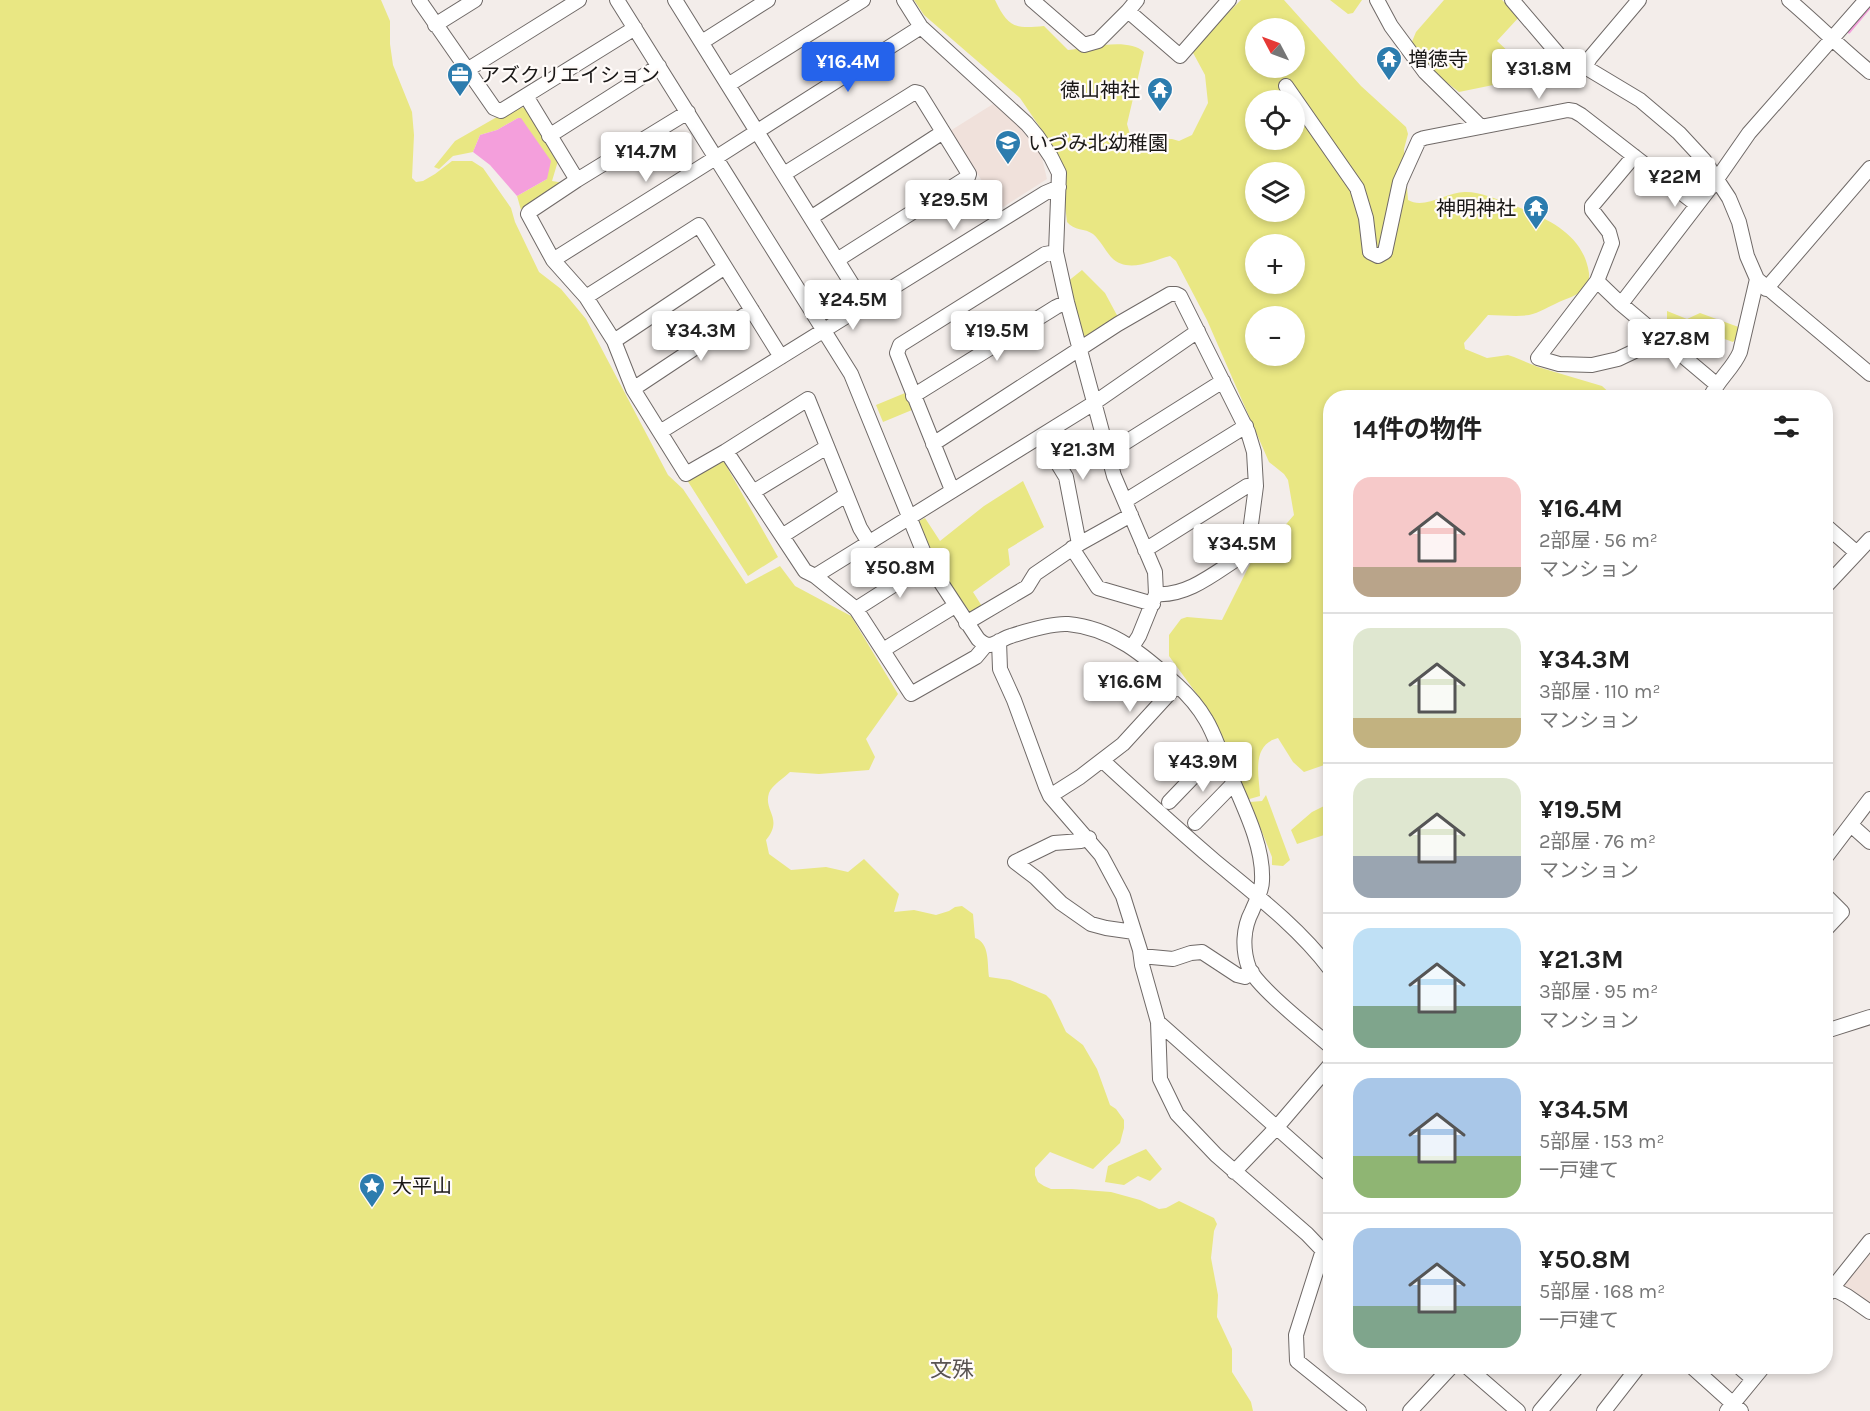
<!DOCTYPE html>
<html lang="ja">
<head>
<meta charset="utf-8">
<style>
	:root { --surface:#fff; --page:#f6f6f6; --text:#222; --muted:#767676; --line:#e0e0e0; --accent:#2563eb }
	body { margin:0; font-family:Karla,"Noto Sans JP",sans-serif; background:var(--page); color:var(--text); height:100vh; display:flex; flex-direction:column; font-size:22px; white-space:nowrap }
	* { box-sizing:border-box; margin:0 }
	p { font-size:20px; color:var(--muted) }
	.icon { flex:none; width:33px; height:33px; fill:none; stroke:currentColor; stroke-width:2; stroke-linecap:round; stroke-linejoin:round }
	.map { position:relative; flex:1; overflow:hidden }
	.drawer { position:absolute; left:1323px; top:390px; width:510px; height:984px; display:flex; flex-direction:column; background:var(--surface); border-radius:24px; box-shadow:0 3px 9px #0003 }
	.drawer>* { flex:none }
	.needle { width:39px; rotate:311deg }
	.controls { position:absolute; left:1245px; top:18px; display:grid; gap:12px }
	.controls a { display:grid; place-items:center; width:60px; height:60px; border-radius:50%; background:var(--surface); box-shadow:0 3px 9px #0003; font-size:30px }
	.price { position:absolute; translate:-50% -51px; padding:0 14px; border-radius:6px; background:#fff; color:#222; font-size:20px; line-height:39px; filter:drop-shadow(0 2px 3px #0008) }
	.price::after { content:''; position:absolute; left:50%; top:36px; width:18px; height:14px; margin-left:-9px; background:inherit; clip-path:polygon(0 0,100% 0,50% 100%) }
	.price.active { background:var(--accent); color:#fff }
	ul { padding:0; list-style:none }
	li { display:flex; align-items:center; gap:18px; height:150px; padding:0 30px }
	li+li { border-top:2px solid var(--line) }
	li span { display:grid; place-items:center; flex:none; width:168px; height:120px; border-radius:18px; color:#555 }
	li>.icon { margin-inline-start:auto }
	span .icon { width:72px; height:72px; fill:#fffc; stroke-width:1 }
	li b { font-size:26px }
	h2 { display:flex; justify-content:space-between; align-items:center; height:72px; padding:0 30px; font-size:26px }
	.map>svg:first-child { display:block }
	.built { fill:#f0e1db }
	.green { fill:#e9e783; fill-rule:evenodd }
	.water { fill:#f49fdc }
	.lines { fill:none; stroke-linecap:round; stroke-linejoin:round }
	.stream { stroke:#f49fdc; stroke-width:3 }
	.minor-casing { stroke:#6f6967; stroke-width:16 }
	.minor { stroke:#fff; stroke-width:14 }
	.labels { text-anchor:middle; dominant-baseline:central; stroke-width:4.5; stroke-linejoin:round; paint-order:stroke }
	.poi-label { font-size:20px; fill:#191716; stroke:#fffbf9; text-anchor:start }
	.quarter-label { font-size:22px; fill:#5a5452; stroke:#fffbf9 }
</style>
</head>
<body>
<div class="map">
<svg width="1870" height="1411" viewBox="0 0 1870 1411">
	<rect width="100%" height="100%" fill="#f3edea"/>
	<!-- built -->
	<path class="built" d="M993,104L1017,124L1041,154L1047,179L1000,209L950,131Z
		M1870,1249V1306L1839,1287Z"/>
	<!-- green -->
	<path class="green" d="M0,0H381L390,21V44L393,65L412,112L414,135L412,178L416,182L423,181L435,174L452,161H472L483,168L511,208L515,222L539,272L561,289L586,319L668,475L683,489L746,584L780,566L795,586L851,616L898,694L866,739L875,757L869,770L819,774L790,772C784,778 772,785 769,793C763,811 784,818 766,840L769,854L791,870L826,867L848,872L864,859L899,894L894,912L914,910L936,915L949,911L955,907L962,906L973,914L975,938C990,943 987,963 989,977L1010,980L1046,995L1051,1000L1066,1032L1083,1045L1097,1069L1110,1105L1116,1109L1124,1120V1128L1120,1143L1093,1169L1050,1152L1035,1168V1175L1038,1182L1044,1186L1051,1189H1072L1111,1192L1140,1200L1159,1209L1166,1208L1179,1201L1214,1218L1217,1224L1214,1231L1211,1258L1218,1295L1217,1317L1232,1349V1372L1251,1402L1253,1411H0Z
		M914,0H995C1008,27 1014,29 1044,26L1068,50C1089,48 1128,37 1144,52L1127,124L1131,138L1172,139L1179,141L1192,135L1208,103L1205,75L1191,49L1241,0H1284L1361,86L1406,127L1408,134L1404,149L1408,200C1425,210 1448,191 1466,192C1481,192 1496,199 1510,204C1544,217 1583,232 1589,273C1591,291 1572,297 1559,302C1550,306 1539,313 1529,315C1517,317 1501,315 1488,315L1464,343L1465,349L1487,358L1508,355L1514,357L1538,367L1602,386L1614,397L1330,398V763L1304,772L1293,762L1278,738C1251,745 1259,775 1260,796L1246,800L1210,712L1169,656V635L1181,619L1187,617L1222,620L1261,542L1281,530L1294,515L1288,480L1284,474L1269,462L1207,320L1176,261L1170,256C1151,261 1127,274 1111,257C1105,250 1100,240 1093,234C1085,228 1074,231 1067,222L1060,164L1050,142L1020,98L924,15ZM1256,28H1294V68H1256ZM1256,100H1294V140H1256ZM1256,172H1294V212H1256ZM1256,244H1294V284H1256ZM1256,316H1294V356H1256Z
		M1330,0H1362L1353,13L1348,14Z
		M1444,0H1502L1520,16L1497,41L1527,69L1498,84L1459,92L1432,71L1411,44L1416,32Z
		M516,106L525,108L558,161L552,181L564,183L521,210L517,196L547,179L518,118L497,130L480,135L473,152L453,156L439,169L434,167L455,141Z
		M1082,270L1105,293L1119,319L1085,338L1080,335L1067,282Z
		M1667,311L1687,319L1700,313L1744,329L1733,342L1702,331L1696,338L1667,320Z
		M905,393L912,410L883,422L876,405Z
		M723,460L778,557L748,576L687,480Z
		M1023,481L1044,527L1008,549L1010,565L973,592L985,611L975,618L950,586L917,522L925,518L940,541L984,506Z
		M1266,795L1290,860L1283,866L1272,865V857L1250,802L1262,801Z
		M1330,803V833L1297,844L1291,830L1312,812Z
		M1146,1149L1162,1169L1150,1181L1138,1176L1124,1185L1105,1182L1108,1166Z"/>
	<!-- water -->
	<path class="water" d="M518,118H521L551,161L547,179L517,196L490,165L473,152L480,135L497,130Z"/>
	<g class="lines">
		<!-- stream -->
		<path class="stream" d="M1849,32L1870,7"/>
		<defs>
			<path id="minor" d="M419,0L494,108L501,111L635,28
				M617,0L851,374L928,563L978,639C981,642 985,645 990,645C996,644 1004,638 1011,636C1026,631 1052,623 1068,624C1113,628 1145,656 1177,685C1188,695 1198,706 1206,720C1214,733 1219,750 1226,765C1240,800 1264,843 1262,881C1262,891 1256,901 1252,911C1243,928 1242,949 1249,968C1258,988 1312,1030 1330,1046
				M675,0L865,305
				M904,0L921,27L1027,124L1037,136L1051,157L1059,173L1056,252L1067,302L1114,476L1155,572L1156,594L1139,636L1132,647
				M1032,0L1084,45L1098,41L1128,11L1137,0
				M1377,0L1391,26L1425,72L1481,127
				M1512,0L1559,55L1585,67L1640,100L1679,133L1704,160L1729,198L1739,222L1747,256L1757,279L1870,374
				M1789,0C1817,24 1842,49 1870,72
				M1128,11L1180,56L1229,0
				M435,25L475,0
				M702,42L768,0
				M1585,67L1590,58L1639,0
				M467,70L579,0
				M728,85L863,0
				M1286,86L1357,188L1366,218L1370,252L1378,256L1385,252L1400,182L1419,140L1424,138L1568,110L1574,111L1581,115L1697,205
				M526,96L577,180
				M688,112L577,180L529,212L528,214L553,260L586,297L614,341L633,389L686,474L726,451L805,571L815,576L1094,403L1198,331
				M549,136L659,66
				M1634,156L1592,206V210L1609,232L1612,243L1597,281L1538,358L1559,364L1592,365L1618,359L1637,350L1657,333
				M784,174L915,92L919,93L969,174L968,177L837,260
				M812,217L943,132
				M553,260L717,157L921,27
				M1597,281L1621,304L1716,384
				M1766,289L1870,168
				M586,297L699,225L781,357
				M1621,304L1717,179L1749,133L1866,0
				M614,341L725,267
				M633,389L752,310
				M913,396L1056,307L1067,302
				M1710,398C1717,380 1733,369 1740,352L1757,279
				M660,432L1045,193L1059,187
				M1041,436L1066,477L1079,544
				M933,444L1118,324L1170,294H1176L1180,296L1248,432L1254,452L1256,486H1247L1145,550
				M726,451L808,399L860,528L868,541
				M1107,454L1223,381
				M952,490L897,353L900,345L1045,254L1056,252
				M753,492L827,447
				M1125,501L1246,426
				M1826,526L1857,553
				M782,536L846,495
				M1072,548L1098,588L1153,604
				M815,576L856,609L911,694L976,657L986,645
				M1826,586L1870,539
				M1156,594C1188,597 1217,571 1243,555L1248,547L1256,486
				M856,609L928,563
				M966,623L1027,587L1035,574L1079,544L1131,515
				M999,641L1000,669L1014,700L1046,787L1050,796L1101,855L1123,896L1140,950L1142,965L1158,1022L1160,1079L1177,1114L1216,1155L1307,1234L1330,1258
				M883,650L955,606
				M1103,761C1140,795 1177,829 1216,862C1256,895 1299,928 1330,969
				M1050,796L1080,777L1123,744L1177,685
				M1169,802L1219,750
				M1195,823L1233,784
				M1851,825L1870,842
				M1089,838L1081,841L1054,843L1015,862L1036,878L1061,903L1091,924L1106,928L1134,932
				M1826,857L1870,799
				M1826,896L1842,912L1826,929
				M1141,956L1173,959L1191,953L1202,952L1237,975L1245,977L1252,972
				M1158,1022L1330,1175
				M1826,1031L1870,1017
				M1234,1172L1277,1127L1330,1065
				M1323,1250L1296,1335L1297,1361L1359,1411
				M1826,1285L1847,1296L1870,1312
				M1826,1296L1870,1241
				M1466,1366L1518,1411
				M1691,1366L1741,1411
				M1738,1366L1753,1379
				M1410,1411L1452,1366
				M1540,1411L1578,1366
				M1604,1411L1639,1366
				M1727,1411L1764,1366"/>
		</defs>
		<!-- minor casing -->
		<use href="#minor" class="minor-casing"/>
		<!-- minor -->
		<use href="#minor" class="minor"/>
	</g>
	<!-- icons -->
	<defs>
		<symbol id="temple-pin" viewBox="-11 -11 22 30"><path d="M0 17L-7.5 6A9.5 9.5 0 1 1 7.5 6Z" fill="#2c7cae" stroke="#fffbf9"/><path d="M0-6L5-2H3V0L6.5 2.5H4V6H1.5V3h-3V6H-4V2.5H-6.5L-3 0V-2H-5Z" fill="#fff"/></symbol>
		<symbol id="office-pin" viewBox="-11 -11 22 30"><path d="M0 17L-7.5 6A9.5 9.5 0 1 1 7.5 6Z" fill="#2c7cae" stroke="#fffbf9"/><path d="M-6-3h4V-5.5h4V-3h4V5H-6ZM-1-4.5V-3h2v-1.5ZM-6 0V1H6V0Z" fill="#fff"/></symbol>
		<symbol id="school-pin" viewBox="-11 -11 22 30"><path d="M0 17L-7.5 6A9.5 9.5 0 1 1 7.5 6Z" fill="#2c7cae" stroke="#fffbf9"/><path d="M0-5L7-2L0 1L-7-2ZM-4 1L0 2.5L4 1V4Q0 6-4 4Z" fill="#fff"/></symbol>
		<symbol id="sight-pin" viewBox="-11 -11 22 30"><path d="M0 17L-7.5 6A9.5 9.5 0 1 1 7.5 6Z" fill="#2c7cae" stroke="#fffbf9"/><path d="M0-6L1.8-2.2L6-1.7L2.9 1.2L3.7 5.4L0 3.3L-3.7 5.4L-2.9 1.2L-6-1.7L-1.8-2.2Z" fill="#fff"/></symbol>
	</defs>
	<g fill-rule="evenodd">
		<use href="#temple-pin" x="1374" y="44" width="30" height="40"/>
		<use href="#office-pin" x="445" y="60" width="30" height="40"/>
		<use href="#temple-pin" x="1145" y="75" width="30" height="40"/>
		<use href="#school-pin" x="993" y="128" width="30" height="40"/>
		<use href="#temple-pin" x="1521" y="193" width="30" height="40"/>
		<use href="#sight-pin" x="357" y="1171" width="30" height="40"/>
	</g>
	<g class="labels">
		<!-- poi labels -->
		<g class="poi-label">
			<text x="1408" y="59">増徳寺</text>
			<text x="480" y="75">アズクリエイション</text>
			<text x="1140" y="90" text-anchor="end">徳山神社</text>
			<text x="1028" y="143">いづみ北幼稚園</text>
			<text x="1516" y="208" text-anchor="end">神明神社</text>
			<text x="392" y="1186">大平山</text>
		</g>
		<!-- quarter labels -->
		<g class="quarter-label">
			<text x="952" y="1370">文殊</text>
		</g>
	</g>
</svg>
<div class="controls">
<a><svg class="needle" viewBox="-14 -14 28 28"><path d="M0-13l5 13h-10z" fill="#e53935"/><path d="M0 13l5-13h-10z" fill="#767676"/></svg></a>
<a><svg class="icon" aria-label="locate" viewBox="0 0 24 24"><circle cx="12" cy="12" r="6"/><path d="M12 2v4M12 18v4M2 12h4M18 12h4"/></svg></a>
<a><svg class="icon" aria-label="layers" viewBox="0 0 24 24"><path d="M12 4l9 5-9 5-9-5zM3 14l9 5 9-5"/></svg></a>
<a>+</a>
<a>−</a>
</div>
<b class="price active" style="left:848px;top:93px">¥16.4M</b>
<b class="price" style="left:1539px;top:100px">¥31.8M</b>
<b class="price" style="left:646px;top:183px">¥14.7M</b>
<b class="price" style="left:1675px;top:208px">¥22M</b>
<b class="price" style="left:954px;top:231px">¥29.5M</b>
<b class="price" style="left:853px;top:331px">¥24.5M</b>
<b class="price" style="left:701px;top:362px">¥34.3M</b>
<b class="price" style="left:997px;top:362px">¥19.5M</b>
<b class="price" style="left:1676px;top:370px">¥27.8M</b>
<b class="price" style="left:1083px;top:481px">¥21.3M</b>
<b class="price" style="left:1242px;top:575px">¥34.5M</b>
<b class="price" style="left:900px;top:599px">¥50.8M</b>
<b class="price" style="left:1130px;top:713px">¥16.6M</b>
<b class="price" style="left:1203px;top:793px">¥43.9M</b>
<section class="drawer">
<h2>14件の物件<svg class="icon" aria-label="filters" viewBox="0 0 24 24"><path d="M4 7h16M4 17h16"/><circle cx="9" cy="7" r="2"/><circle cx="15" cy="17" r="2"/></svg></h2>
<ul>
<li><span style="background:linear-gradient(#f6c9c9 75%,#b9a48a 0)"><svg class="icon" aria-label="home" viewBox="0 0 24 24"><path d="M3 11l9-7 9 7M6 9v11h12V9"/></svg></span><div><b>¥16.4M</b><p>2部屋 · 56 m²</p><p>マンション</p></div></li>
<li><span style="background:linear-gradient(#dfe7d0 75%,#c2b280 0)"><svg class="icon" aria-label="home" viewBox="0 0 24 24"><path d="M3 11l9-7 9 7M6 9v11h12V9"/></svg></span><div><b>¥34.3M</b><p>3部屋 · 110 m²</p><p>マンション</p></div></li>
<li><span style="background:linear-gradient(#dfe7d0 65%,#9aa5b1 0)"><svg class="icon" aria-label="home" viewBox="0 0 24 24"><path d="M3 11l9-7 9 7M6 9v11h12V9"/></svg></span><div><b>¥19.5M</b><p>2部屋 · 76 m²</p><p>マンション</p></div></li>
<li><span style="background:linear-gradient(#bfe0f5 65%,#7fa58c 0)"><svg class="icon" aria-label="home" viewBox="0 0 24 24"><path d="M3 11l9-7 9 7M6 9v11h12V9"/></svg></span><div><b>¥21.3M</b><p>3部屋 · 95 m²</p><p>マンション</p></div></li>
<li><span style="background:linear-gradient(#a9c7e8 65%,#8fb573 0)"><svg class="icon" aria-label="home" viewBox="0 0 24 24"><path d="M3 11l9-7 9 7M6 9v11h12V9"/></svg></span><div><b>¥34.5M</b><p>5部屋 · 153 m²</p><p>一戸建て</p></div></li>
<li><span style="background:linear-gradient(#a9c7e8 65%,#7fa58c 0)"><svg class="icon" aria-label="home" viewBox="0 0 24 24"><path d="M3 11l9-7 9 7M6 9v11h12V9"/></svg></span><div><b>¥50.8M</b><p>5部屋 · 168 m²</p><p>一戸建て</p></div></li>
</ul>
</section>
</div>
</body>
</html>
